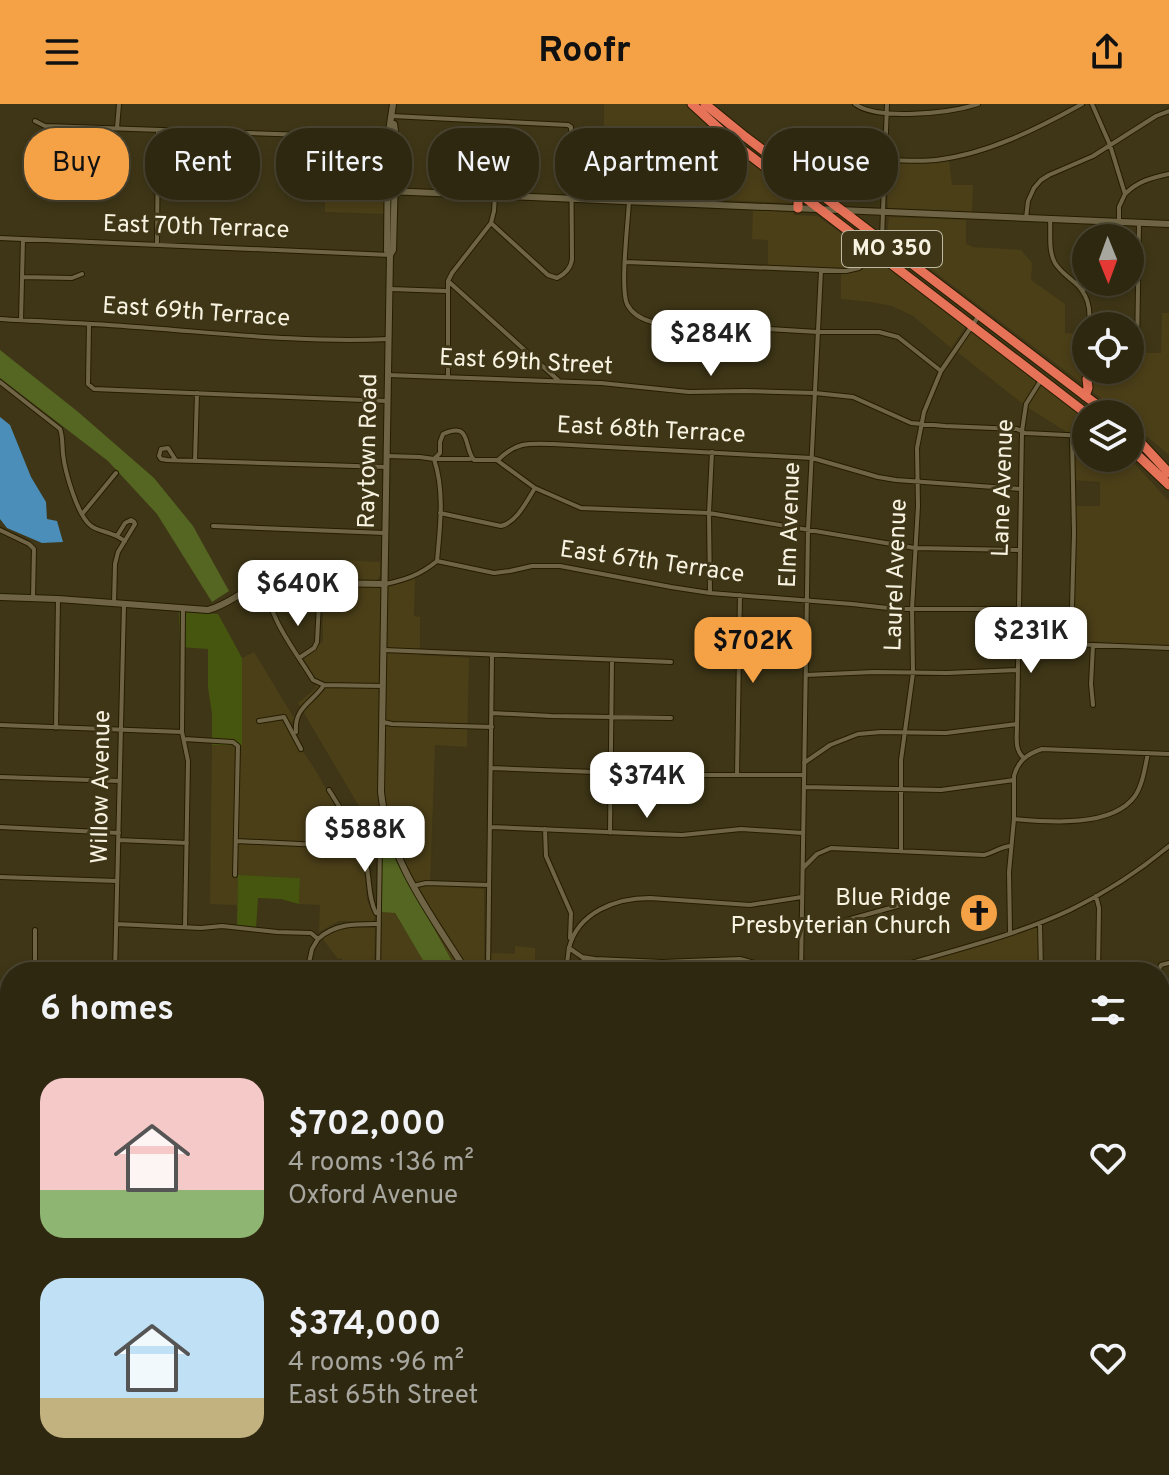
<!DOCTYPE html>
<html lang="en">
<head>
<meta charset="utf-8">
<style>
	:root { --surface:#2f2811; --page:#3b341f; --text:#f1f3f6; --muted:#a7a69f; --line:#4a4431; --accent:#f5a246 }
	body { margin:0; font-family:Overpass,sans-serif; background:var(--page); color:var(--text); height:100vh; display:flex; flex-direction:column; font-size:30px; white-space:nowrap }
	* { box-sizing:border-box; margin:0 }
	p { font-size:26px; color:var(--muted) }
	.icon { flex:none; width:44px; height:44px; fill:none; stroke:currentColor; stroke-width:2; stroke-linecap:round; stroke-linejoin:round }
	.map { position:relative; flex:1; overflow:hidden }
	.sheet { position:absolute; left:0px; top:858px; width:1170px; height:514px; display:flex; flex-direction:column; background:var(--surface); border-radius:32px 32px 0 0; box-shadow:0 4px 12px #0003,0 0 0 2px var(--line) }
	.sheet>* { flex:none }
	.hud { position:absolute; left:24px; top:24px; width:1122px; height:72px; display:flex; gap:16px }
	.needle { width:52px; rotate:179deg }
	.controls { position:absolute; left:1072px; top:120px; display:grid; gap:16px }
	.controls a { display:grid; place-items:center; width:72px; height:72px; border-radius:50%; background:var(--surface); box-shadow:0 4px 12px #0003,0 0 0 2px var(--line); font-size:40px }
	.price { position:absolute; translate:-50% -68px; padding:0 18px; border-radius:16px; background:#fff; color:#222; font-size:26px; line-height:52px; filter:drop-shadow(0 2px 4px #0008) }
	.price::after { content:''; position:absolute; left:50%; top:48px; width:24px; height:18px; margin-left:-12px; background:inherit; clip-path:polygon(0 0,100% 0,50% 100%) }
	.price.on { background:var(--accent); color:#111 }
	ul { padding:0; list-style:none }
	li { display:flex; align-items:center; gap:24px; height:200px; padding:0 40px }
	li span { display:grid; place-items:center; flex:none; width:224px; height:160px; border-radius:24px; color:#555 }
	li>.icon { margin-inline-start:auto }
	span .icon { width:96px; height:96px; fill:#fffc; stroke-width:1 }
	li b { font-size:34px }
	h2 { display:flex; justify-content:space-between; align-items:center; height:96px; padding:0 40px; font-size:34px }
	.pill { padding:0 28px; border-radius:32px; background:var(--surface); box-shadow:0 4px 12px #0003,0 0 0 2px var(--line); font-size:28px; line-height:72px }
	.pill.on { background:var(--accent); color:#111 }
	header { display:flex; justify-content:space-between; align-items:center; height:104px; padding:0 40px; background:var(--accent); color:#111; font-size:36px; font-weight:700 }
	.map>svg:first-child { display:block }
	.built { fill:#4b3f18 }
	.green { fill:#46560f }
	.forest { fill:#546621 }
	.water { fill:#4a8eb9 }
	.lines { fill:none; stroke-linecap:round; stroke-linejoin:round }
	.street-casing { stroke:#261d00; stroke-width:6 }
	.secondary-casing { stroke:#261d00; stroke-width:8 }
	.highway-casing { stroke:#261d00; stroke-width:11 }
	.street { stroke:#6f6546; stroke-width:4 }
	.secondary { stroke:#6f6546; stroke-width:6 }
	.highway { stroke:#e67258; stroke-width:9 }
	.labels { text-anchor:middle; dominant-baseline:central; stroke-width:6; stroke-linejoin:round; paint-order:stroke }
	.shield { fill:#3f3617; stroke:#c0baa4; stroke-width:2 }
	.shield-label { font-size:22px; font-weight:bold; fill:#f8f3e1 }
	.street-label { font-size:24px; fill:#f8f3e1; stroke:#3f3617 }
	.poi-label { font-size:24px; fill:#f8f3e1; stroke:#3f3617; text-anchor:end }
</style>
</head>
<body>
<header><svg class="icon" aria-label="menu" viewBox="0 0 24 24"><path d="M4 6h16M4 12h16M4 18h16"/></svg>Roofr<svg class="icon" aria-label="share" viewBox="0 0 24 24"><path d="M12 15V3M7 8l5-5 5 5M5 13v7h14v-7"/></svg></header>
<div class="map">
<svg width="1169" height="1371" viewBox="0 0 1169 1371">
	<rect width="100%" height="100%" fill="#3f3617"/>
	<!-- built -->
	<path class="built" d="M604,0H686L792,94V99L603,91Z
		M949,56L952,81H973L972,108L888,104L887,85L889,58Z
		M325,87L385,89V110L325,108Z
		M753,106L794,108V111L817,112L871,150L860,162L845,166L768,163V136L752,135Z
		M889,113L966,116V140L973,143L1021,146L1032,159L1031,176L1065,200V229L1086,230L1085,266L1083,280L887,132Z
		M876,153L899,169L900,172L966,222L951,244L913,212L892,202L871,198L841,195V169L856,167Z
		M1162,209H1169V351L1130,318V310H1120L1089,285V266H1130V249H1161Z
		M971,227L1035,276L1036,280L1023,300L956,247Z
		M1041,280L1069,299L1068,302L1086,315V330H1070L1027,303L1033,290Z
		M1077,333L1086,334V354H1129L1169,397V542L1077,537L1073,536L1075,402H1100V378L1074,376V335Z
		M340,456L380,458V472L376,477H339Z
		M415,474L414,512L420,513V551L469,554L467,643L435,641L430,781L484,785V868H458L387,740L382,741L298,599L316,584V575L303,554L323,537V483H377L391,482Z
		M254,548L294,614L288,625L316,667L352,731L364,764L367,796L375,813L373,818L339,817L319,828L320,801L299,800L300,774L239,771L237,801L210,800L212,641H241L242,554Z
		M381,808L394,809L428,863L381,862Z
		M1034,822L1040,825L1039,868H905V863Z
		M348,823L375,824L374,868H342V854L338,855L322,834L340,825Z
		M515,842L535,844V867L564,868H488L489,849L515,850Z
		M1160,971L1169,972V1019H1160Z
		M342,1362H415L432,1368L516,1371H341Z"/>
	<!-- green -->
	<path class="green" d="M179,507L218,510L242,554V641H212V610L208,583V545L180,543Z
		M238,771L300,774L299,800L281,795L258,794L256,824L237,821Z"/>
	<!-- forest -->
	<path class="forest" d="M0,246L77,307L154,374L193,422L229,487L212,498L157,410L108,357L0,274Z
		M387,739L458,868H430L395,809L381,808L382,741Z"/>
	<!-- water -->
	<path class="water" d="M0,313L10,321L31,373L46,398L47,415L57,417L63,438L42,439L7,424L0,415Z"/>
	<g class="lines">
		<defs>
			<path id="street" d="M855,0C878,17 950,9 978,0
				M1092,0L1110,41L1125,90L1119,103V118
				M392,12L568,21L571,23L572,155C571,164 565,170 557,174L548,171L491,119
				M35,17L45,22L396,34
				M117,24L119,0
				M885,56C902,56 919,58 936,56C987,50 1037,25 1082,0
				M1125,90C1138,77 1151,74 1169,70
				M629,97C628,118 620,184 627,200C632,210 641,215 652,218L818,228H879L898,233L941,267
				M1026,114L1028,97L1034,84L1041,76L1049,71L1093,52L1156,12L1169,7
				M1050,115C1051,129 1048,147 1055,159C1060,167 1066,171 1073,177C1088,189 1091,204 1089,222
				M0,134L390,151
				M882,135L887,0
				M157,140L158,27
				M626,158L846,167L859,164L874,150
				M22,173L72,174L82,170
				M448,177L558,276
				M1076,179L1086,171
				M390,185L447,187
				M1083,186L1091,178
				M0,215C45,218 91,219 136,223C220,229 304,239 389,235
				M21,216L23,135
				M89,220L88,280L94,285L387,297
				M1137,246L1139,120
				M388,271L601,279L689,288L745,287L815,289L853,293L911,319L945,322L1017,325L1025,329L1086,332
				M448,273V177L452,169L491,119L494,107L495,91
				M0,278L60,325C63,333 62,341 63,350C65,368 77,410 90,421C97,427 106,427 114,431C118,432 121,435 125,437
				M387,352L420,353L434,355L440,349V338L443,330C472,317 463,343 474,356H498C516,338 528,339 553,340L812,354L878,373L896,376L1021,385
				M175,355L168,344L161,345L159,352L161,355L167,356L386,363
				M195,357L197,289
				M498,357L535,384L581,404L709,409L915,444L1020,446
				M83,409L116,369
				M440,409L501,422C517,418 526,398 535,384
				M213,422L385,429
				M0,426L29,440L34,445L33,494
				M437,457C440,423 445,388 434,355H470
				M265,478C269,515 294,545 313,576L324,581L383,582
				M385,480C405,476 420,471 437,457L494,469L510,467L532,462H560L671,483L710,489L852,500L897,505H1018
				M710,489L709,409L712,348
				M114,499L115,460L118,448L135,420L134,418L131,416L125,419L117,432
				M183,505L182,628L188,657L185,823
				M1018,538L1169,544
				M1071,540L1074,429L1072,332
				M1093,541L1091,580L1093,601
				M384,546L671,558
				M299,554L314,544L317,538L320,479
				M806,571L874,568L947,569L1017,566
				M492,609L551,612L671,614
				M259,617L284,613L301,645
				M383,618L392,620L492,623
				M0,621L182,628
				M56,624L58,495
				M296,628C294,603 312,599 324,581
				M184,635L233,638L238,642L235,771
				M1024,654C1014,646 1017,632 1017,620L1022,327L1026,300L1041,276
				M804,659L830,641L858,630L881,628L946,629L1017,620
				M491,664L675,671H804
				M737,671L740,491
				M0,673L120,677
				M804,683L941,686L1014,676
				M329,686C343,709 360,733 366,759C370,776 368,794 376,809
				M1014,715C1048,718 1112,724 1135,692C1143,680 1145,663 1148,649
				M0,723L119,729
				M490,723L653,730L682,731L741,725L803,729
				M545,725L546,752L571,809L570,834
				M610,729L612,556
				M118,736L187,739
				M236,737L360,743
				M901,746V656L913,569L912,505L918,402L917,344L924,308L941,267L978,213
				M803,764L817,750L831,744L984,751C993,749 1002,742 1011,742
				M0,773L117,777
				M413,782L426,779L489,781
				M1096,792L1099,804L1098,868
				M1040,819L1041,868
				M116,820L201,824L222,822L277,828L311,829L318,835C336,819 356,820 379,820
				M802,821H829L908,799
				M1010,828L1009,768L1014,715V672C1018,657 1027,650 1042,645L1169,650
				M378,865L423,866
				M35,868V826
				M115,868L124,500
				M307,868L312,845L318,835
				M378,868L380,739L385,728V719
				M488,868L492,551
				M566,868L569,843
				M568,868L572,862L585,856
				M787,868L740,855L662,858L595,855L582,853L569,844C578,808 616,794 650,794L750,801L802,793
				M801,868L808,426L821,167
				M881,868C941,849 1013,833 1070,806C1105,789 1139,767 1169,742
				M1158,868L1161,861L1169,859
				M1160,1048L1169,1056
				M1160,1115L1169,1122
				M1160,1147H1169
				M0,1153H10
				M1160,1304L1162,1328
				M7,1371L8,1333
				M72,1371V1362
				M257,1371V1362
				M313,1371V1362
				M723,1371V1362
				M794,1371L795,1362
				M1101,1371V1362"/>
			<path id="secondary" d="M393,0L388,34L387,147L390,151L381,688C388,756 432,812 467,868
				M388,87L1169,120
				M390,151L393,146L396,34L394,20
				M0,493L58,495L208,506C229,501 245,484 265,478L385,480
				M0,921H10
				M1160,965L1169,963
				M1160,968L1169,969
				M0,1332L10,1333
				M441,1362H462
				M557,1362L558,1371
				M849,1362L1070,1371
				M174,1371L182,1362"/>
			<path id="highway" d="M692,0L739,43L1087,310
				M705,0L743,31L1109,310
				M793,88L798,94V104
				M1085,292L1088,284L1087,275
				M1130,327L1169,369
				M1130,344L1169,381"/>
		</defs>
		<!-- street casing -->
		<use href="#street" class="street-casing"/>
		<!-- secondary casing -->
		<use href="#secondary" class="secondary-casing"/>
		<!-- highway casing -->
		<use href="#highway" class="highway-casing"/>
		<!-- street -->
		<use href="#street" class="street"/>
		<!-- secondary -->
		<use href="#secondary" class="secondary"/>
		<!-- highway -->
		<use href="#highway" class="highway"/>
	</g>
	<!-- icons -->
	<defs>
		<symbol id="church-disc" viewBox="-11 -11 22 22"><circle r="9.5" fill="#f5a246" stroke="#3f3617"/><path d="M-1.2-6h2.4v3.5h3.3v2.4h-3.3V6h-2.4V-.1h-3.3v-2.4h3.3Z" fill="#111"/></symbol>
	</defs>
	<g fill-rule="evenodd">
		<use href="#church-disc" x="957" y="787" width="44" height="44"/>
	</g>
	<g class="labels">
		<!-- shield labels -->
		<rect class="shield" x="842" y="127" width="100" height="36" rx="6"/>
		<g class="shield-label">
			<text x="892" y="145">MO 350</text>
		</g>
		<!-- street labels -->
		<g class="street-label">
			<text transform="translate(196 124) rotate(2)">East 70th Terrace</text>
			<text transform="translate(196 209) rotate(4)">East 69th Terrace</text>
			<text transform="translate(526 259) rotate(3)">East 69th Street</text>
			<text transform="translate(651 327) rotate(3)">East 68th Terrace</text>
			<text transform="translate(369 347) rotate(-89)">Raytown Road</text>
			<text transform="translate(1004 384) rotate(-88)">Lane Avenue</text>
			<text transform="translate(791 421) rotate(-88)">Elm Avenue</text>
			<text transform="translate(652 459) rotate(8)">East 67th Terrace</text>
			<text transform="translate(897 471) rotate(-88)">Laurel Avenue</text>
			<text transform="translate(102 683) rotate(-89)">Willow Avenue</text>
		</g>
		<!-- poi labels -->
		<g class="poi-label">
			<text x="951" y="795">Blue Ridge<tspan x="951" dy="28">Presbyterian Church</tspan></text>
		</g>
	</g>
</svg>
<div class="controls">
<a><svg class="needle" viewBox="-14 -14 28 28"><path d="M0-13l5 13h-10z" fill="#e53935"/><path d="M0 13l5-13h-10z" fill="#a7a69f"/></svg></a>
<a><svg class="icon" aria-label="locate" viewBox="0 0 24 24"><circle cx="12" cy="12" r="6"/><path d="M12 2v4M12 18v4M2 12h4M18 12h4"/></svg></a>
<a><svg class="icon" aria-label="layers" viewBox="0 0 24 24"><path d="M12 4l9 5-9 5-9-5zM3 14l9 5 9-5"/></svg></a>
</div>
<b class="price" style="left:711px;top:274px">$284K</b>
<b class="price" style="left:298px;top:524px">$640K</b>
<b class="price" style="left:1031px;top:571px">$231K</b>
<b class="price on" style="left:753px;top:581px">$702K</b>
<b class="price" style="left:647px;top:716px">$374K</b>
<b class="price" style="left:365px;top:770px">$588K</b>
<div class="hud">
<a class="pill on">Buy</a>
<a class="pill">Rent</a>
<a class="pill">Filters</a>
<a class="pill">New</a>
<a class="pill">Apartment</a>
<a class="pill">House</a>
</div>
<section class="sheet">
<h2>6 homes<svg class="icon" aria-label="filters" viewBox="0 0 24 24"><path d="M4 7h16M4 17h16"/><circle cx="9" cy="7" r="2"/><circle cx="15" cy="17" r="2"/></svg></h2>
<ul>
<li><span style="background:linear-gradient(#f6c9c9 70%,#8fb573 0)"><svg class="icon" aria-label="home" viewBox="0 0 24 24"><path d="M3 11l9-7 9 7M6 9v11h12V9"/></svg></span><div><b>$702,000</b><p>4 rooms · 136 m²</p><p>Oxford Avenue</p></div><svg class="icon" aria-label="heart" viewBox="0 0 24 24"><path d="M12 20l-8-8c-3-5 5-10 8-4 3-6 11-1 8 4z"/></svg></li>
<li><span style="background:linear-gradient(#bfe0f5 75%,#c2b280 0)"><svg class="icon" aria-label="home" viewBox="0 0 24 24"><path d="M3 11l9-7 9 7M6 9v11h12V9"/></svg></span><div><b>$374,000</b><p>4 rooms · 96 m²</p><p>East 65th Street</p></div><svg class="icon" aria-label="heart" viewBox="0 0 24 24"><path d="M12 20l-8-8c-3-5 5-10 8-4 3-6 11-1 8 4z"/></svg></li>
</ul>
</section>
</div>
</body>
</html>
